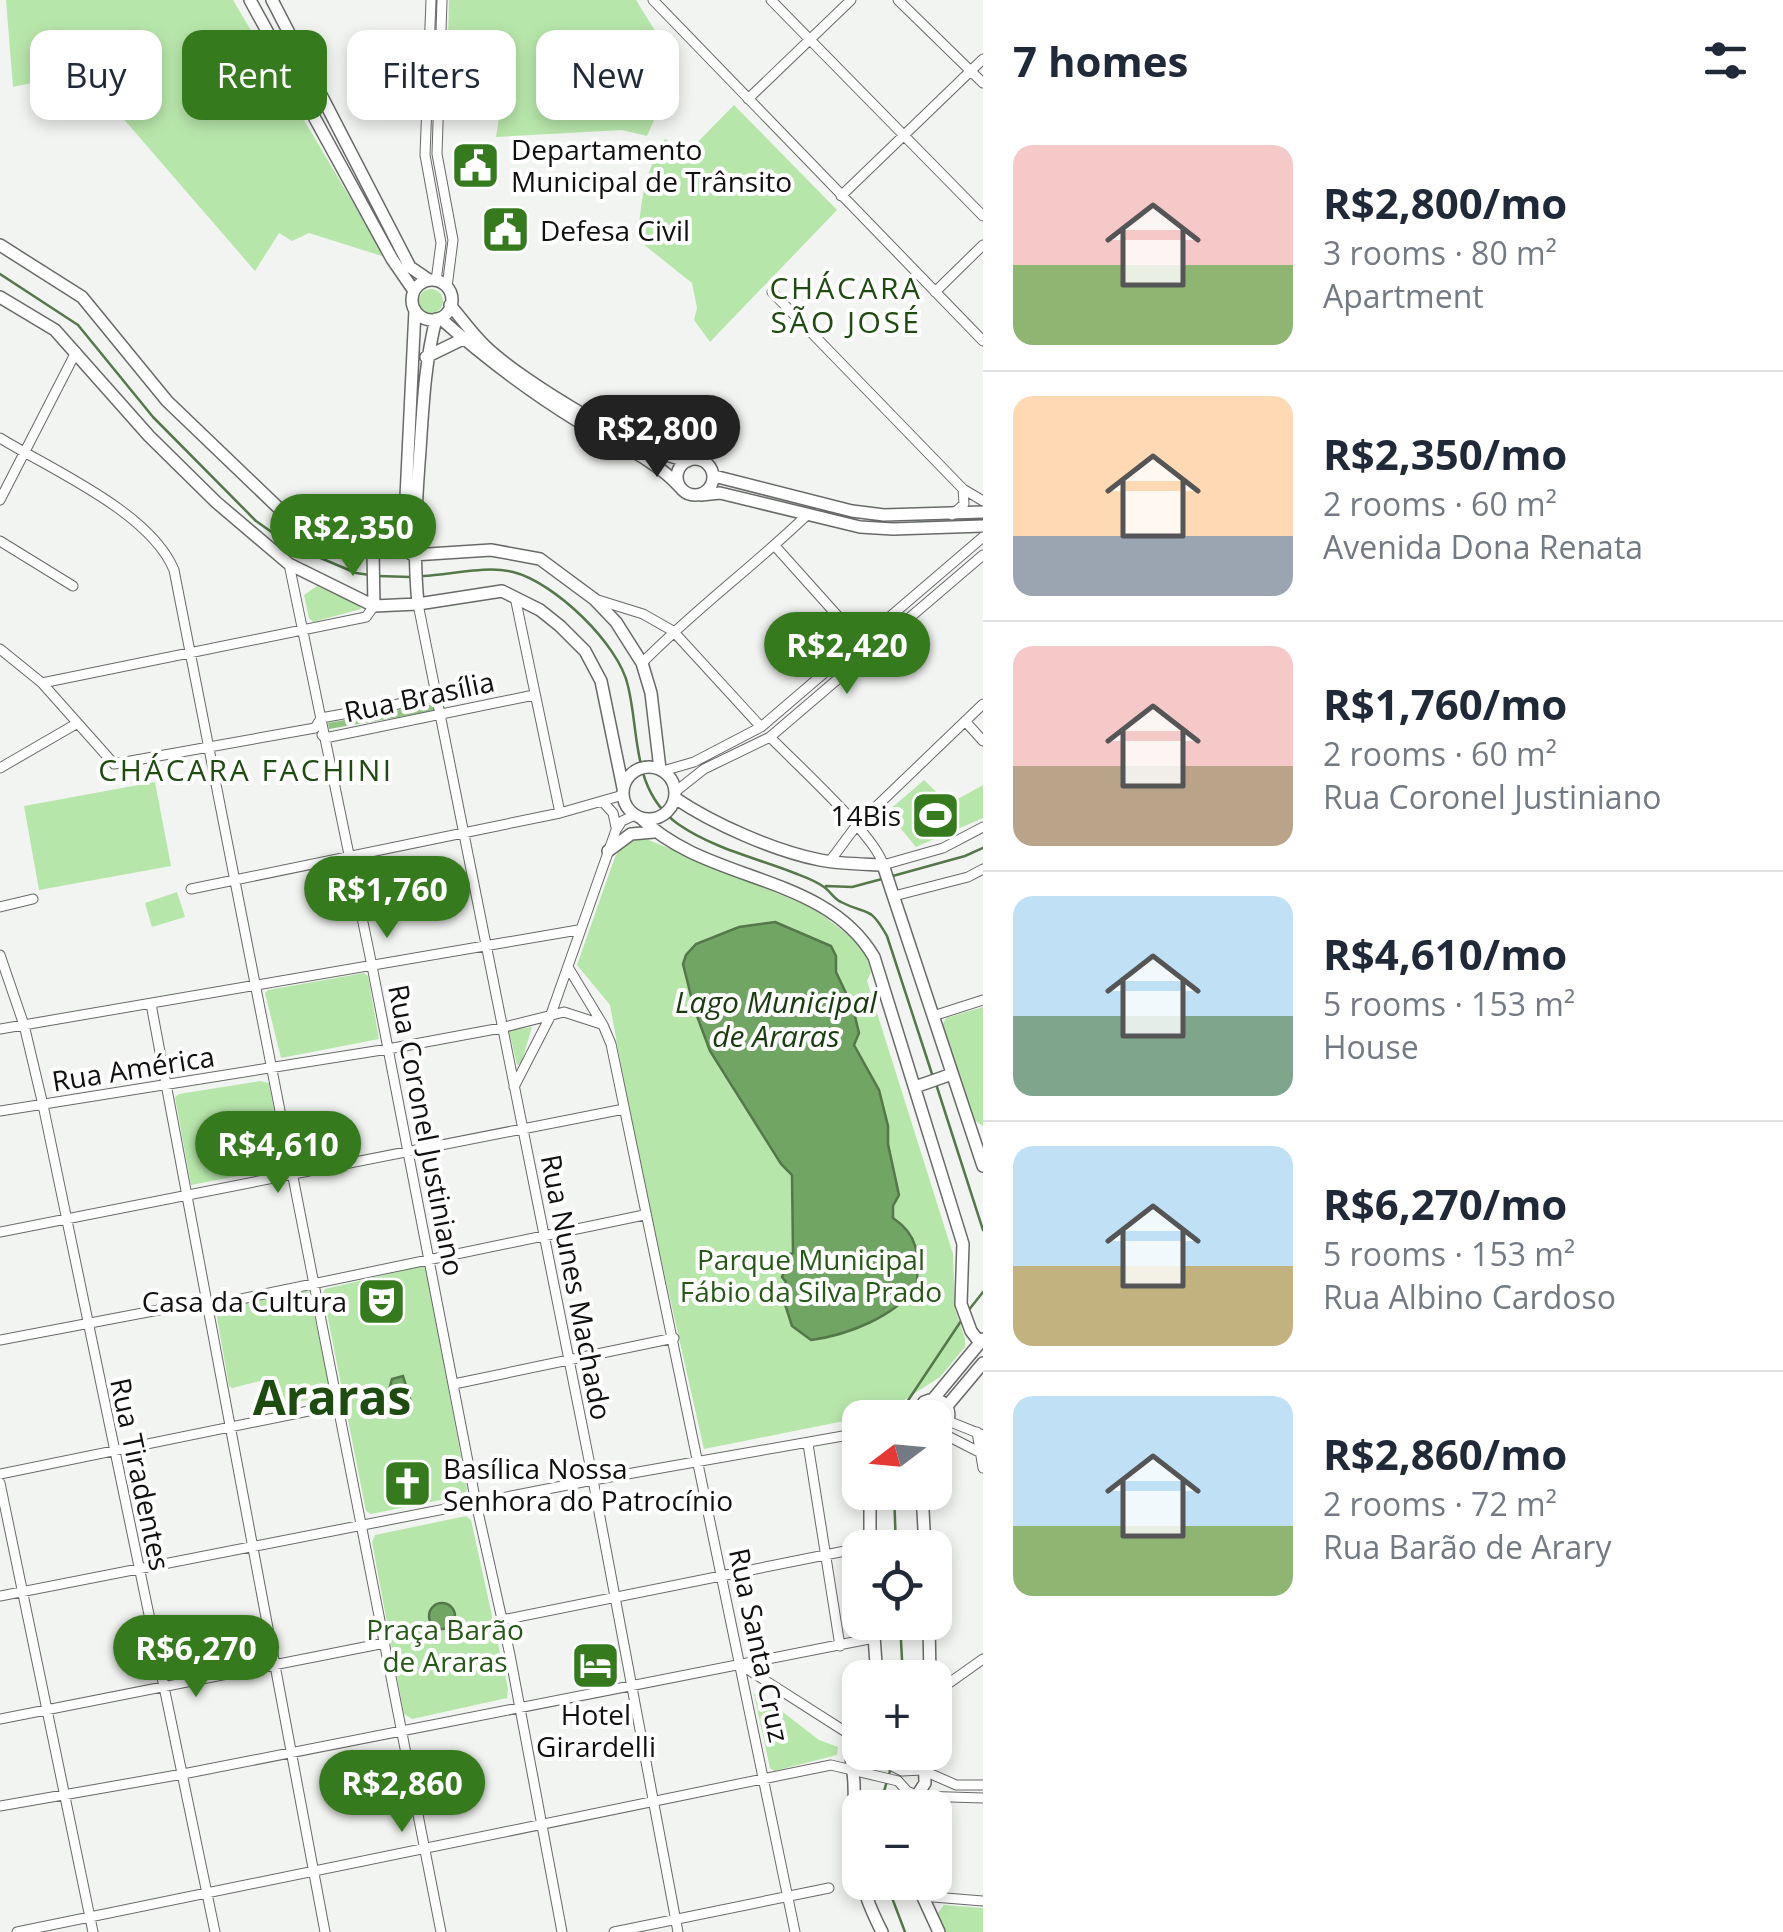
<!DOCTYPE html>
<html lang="en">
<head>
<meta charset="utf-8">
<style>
	:root { --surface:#fff; --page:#f2f2f3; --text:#1f2937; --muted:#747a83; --line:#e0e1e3; --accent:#357b1e }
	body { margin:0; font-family:"Open Sans",sans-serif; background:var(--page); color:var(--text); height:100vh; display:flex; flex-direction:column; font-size:38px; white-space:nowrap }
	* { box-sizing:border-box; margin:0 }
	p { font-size:32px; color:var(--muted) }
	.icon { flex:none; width:55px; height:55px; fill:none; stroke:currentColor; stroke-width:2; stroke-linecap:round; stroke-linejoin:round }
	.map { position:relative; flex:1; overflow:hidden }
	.side { display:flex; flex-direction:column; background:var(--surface); width:800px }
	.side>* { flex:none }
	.banner { position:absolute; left:30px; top:30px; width:802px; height:90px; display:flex; gap:20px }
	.needle { width:65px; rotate:254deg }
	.tools { position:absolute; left:842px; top:1400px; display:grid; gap:20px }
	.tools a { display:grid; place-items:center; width:110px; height:110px; border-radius:20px; background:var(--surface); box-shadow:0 5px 15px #0003; font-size:50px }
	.price { position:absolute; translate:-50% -85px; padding:0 22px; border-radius:35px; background:var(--accent); color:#fff; font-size:32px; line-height:65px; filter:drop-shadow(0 2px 5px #0008) }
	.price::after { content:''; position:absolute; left:50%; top:60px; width:30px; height:22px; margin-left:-15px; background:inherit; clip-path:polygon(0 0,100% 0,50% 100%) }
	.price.selected { background:#222; color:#fff }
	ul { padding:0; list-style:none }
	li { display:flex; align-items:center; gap:30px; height:250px; padding:0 30px }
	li+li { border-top:2px solid var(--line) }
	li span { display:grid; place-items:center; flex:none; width:280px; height:200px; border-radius:20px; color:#555 }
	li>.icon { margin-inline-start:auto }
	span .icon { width:120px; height:120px; fill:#fffc; stroke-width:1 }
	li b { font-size:42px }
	h2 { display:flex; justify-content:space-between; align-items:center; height:120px; padding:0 30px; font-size:42px }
	.pill { padding:0 35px; border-radius:20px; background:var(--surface); box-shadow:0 5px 15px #0003; font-size:35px; line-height:90px }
	.pill.selected { background:var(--accent); color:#fff }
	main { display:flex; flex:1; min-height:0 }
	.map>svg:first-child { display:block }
	.green { fill:#b7e6aa }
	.forest { fill:#8fc481 }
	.water { fill:#71a563; stroke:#54784a; stroke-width:2.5 }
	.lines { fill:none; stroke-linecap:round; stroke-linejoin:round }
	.stream { stroke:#54784a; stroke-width:2.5 }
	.minor-casing { stroke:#676a67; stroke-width:11 }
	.major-casing { stroke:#676a67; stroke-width:14 }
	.minor { stroke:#fff; stroke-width:9 }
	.major { stroke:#fff; stroke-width:11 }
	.labels { text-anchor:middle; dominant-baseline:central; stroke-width:8; stroke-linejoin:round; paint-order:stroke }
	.poi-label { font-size:28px; fill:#10100f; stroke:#fff; text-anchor:start }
	.street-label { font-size:28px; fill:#10100f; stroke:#fff }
	.park-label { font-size:28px; fill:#265917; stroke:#fff }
	.neighbourhood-label { font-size:30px; letter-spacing:2.5px; fill:#1e4b10; stroke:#fff }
	.water-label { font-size:30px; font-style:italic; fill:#193c0e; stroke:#fff }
	.town-label { font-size:48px; font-weight:bold; fill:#1e4b10; stroke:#fff }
</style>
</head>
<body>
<main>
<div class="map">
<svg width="983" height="1932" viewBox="0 0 983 1932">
	<rect width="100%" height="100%" fill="#f2f4f1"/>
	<!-- green -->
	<path class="green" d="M6,0H233L385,257L309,233L292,241L279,233L255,271L83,72L13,87Z
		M449,0H636L662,42L631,71L658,111L647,136L622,130L496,137L505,76L469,73L465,76L447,72Z
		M734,105L837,210L710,342L694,320L697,308L692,283L638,240C641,199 644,174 665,139L687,153Z
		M419 301a12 12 0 1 1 24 0a12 12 0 1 1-24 0Z
		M317,586L359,604L361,609L313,622L309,618L304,595Z
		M924,780L949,804L983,785V818L916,847L887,812Z
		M155,782L171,866L39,890L24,806Z
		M639,836L813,908L855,940L866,954L871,972L867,981L953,1254L955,1309L965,1339V1347L940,1377L884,1413L704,1449L637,1152L610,1005L577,965L615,857L624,844Z
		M177,892L185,917L152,927L145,903Z
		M364,973L368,976L379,1039L281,1058L265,993L268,990Z
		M983,1007V1126L974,1120L942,1026L946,1018Z
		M532,1027L521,1064L517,1065L509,1031Z
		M260,1081L269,1083L283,1162L280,1168L191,1185L175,1097L179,1094Z
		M422,1266L426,1268L467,1489L465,1495L371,1514L366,1511L323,1293L325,1289Z
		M306,1291L309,1292L329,1384L323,1397L277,1406L274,1404L268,1379L232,1388L229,1386L216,1312L220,1308Z
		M466,1516L471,1520L508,1689L507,1698L412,1719L404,1714L372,1542L375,1535Z
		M758,1693L819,1740L838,1747L837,1755L774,1771L770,1768L754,1694Z
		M944,1905L983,1908V1932H945L937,1914Z"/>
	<!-- forest -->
	<path class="forest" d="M433,704L434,711L329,729L328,723Z"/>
	<!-- water -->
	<path class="water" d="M775,922L831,946L836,956V972L853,1008L859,1033L854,1045L879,1090L888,1126V1144L899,1195L893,1206V1218C920,1236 918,1256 917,1286C894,1317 848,1335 811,1340L792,1326L781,1292L786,1282L782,1277L788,1262L786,1255L793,1253L792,1175L781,1164L710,1051L694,1008L683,964L686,955L696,944L739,927Z
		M403,1376L411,1402L406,1407L393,1406L387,1397L392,1379Z
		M429 1616a13 13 0 1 1 26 0a13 13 0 1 1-26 0Z"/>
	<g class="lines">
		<!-- stream -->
		<path class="stream" d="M0,274L78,325L153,417L256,521L290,545L356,573L370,575
			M378,576L410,577
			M423,576C450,575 486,565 513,572C554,582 619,644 628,686C640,735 631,790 678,824C714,849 757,858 797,874C805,877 816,881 824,887C830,891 834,899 841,902C868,916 869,904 887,936L933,1077
			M889,877L965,856L983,848
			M826,886L852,887L882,879
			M936,1084L983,1230
			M968,1311L983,1292
			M901,1411L963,1318
			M894,1492L896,1548
			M900,1622L903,1678
			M893,1763L896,1752
			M879,1808L890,1771
			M886,1882L905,1932"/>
		<defs>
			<path id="minor" d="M431,0L425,155L441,243L436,281
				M442,0L437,154L453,240L447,287
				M653,0L983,341
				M771,0L983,216
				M898,0L983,83
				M748,99L851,0
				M841,196L983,59
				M772,292L963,489L983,501
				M935,292L983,245
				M0,438C52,470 150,512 174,570L441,1932
				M0,500L76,352
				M952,515L964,504L963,489
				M0,541L73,586
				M775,546L861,642
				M289,564L372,966L476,1503L510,1655L562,1932
				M515,597L560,813
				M598,600L643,614L673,631L761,727
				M418,604L593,1480L678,1932
				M0,649L42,683L114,764L315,728L321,718L437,697
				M642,663C694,610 754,566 807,515
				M42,683L366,617L374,606
				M965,721L983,741
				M322,735L325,738L534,695
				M770,737C793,761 878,838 883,865L943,848L983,827
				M0,768L76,724
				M663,771L694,762L761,727L983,537
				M675,792L704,769L770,737L983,555
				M603,802L613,813L616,827
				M830,861L856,826L983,704
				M191,889L560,813L623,795
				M894,896L968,877L983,869
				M0,907L33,899
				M0,955L24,1025L43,1105L215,1932
				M568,967L603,1025L611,1044L795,1932
				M151,1004L325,1932
				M933,1016L983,1000
				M0,1029L578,930
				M514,1087L550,1017L616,830L622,821L635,815
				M0,1111L388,1049L501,1028L564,1012L601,1024
				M0,1232L624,1109
				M207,1306L644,1215
				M0,1340L206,1301
				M454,1384L674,1338
				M948,1421L983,1435
				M936,1430L983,1454
				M977,1432L983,1468
				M808,1444L840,1646
				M0,1474L338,1405
				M0,1483L93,1932
				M0,1596L593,1480L860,1433
				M502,1620L860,1548
				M741,1665L860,1741
				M935,1693L983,1659
				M0,1719L385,1643
				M874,1752L878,1759L902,1771L922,1770L956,1785H983
				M0,1806L183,1774L874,1638
				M921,1896L983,1901
				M17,1932L831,1765L898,1781L907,1791L918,1796L983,1798
				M614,1932L829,1888"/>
			<path id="major" d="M250,0L392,259L414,291
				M272,0L410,267L429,280
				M0,245L82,297L167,401L289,518L345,549L373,552L400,547L413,555L491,550L540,559L594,599L616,622L642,663L651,693L660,769
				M412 300a20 20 0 1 1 40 0a20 20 0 1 1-40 0Z
				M0,297L55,330L149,436L216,502L289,564L374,606L418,604L502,591L540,610L560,626L585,651L601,681L623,788
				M450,305C462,319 473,335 486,347C524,383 637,451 688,461
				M440,318C483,356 527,390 576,420C611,442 652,456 680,487
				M426,357L463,339
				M677 477a18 18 0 1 1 36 0a18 18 0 1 1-36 0Z
				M714,476L852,511L884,515L983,512
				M701,495L720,493L860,527L893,529L983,526
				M387,547L405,518L415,310
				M373,552L374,606
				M418,604C413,552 416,502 420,450C423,405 425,362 436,319
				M623 793a26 26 0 1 1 52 0a26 26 0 1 1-52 0Z
				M675,798C713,824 775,851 820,860C840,864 862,864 883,865L983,1166
				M641,818C706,883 825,873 874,957L963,1244L961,1304L971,1331L980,1343
				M608,851L631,834L654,832
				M915,1087L952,1074
				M934,1398L983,1339
				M947,1406L983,1363
				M902,1418L918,1410
				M918,1418L924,1402C939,1395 952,1405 948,1421L935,1430
				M922,1492L925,1548
				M870,1548V1492
				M873,1622L877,1678
				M929,1622L930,1678
				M860,1744L851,1753C851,1764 854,1774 854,1785C856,1850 851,1871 882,1932
				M909,1808L925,1783L924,1752
				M916,1882L939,1932"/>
		</defs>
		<!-- minor casing -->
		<use href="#minor" class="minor-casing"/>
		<!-- major casing -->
		<use href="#major" class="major-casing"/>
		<!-- minor -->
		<use href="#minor" class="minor"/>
		<!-- major -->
		<use href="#major" class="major"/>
	</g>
	<!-- icons -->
	<defs>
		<symbol id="civic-square" viewBox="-11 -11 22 22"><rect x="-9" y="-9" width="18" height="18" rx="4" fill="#357b1e" stroke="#fff"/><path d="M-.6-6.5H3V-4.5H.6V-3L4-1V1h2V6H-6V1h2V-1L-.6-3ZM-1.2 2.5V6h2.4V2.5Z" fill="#fff"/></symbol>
		<symbol id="stadium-square" viewBox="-11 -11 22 22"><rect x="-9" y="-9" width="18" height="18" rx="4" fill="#357b1e" stroke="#fff"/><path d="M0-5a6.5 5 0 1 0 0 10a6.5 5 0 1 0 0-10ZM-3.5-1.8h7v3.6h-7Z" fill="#fff"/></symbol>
		<symbol id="theatre-square" viewBox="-11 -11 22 22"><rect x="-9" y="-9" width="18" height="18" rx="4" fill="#357b1e" stroke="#fff"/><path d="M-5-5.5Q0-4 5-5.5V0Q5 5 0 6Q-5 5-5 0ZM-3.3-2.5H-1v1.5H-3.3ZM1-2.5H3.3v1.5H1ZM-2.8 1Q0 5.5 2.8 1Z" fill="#fff"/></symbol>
		<symbol id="church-square" viewBox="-11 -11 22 22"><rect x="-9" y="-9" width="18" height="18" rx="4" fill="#357b1e" stroke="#fff"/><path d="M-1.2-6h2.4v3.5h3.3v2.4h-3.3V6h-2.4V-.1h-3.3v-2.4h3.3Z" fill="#fff"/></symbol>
		<symbol id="hotel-square" viewBox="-11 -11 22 22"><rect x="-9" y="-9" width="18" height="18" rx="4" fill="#357b1e" stroke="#fff"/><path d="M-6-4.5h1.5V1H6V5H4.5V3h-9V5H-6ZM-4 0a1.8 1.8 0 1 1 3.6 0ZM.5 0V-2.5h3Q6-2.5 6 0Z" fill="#fff"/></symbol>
	</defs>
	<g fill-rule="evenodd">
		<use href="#civic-square" x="448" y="138" width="55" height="55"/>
		<use href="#civic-square" x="478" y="202" width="55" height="55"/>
		<use href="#stadium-square" x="908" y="788" width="55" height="55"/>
		<use href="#theatre-square" x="354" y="1274" width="55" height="55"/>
		<use href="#church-square" x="380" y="1456" width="55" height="55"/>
		<use href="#hotel-square" x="568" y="1638" width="55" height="55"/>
	</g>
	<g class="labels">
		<!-- poi labels -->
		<g class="poi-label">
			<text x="511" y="149">Departamento<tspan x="511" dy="32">Municipal de Trânsito</tspan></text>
			<text x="540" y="230">Defesa Civil</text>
			<text x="901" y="815" text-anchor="end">14Bis</text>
			<text x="347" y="1301" text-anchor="end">Casa da Cultura</text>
			<text x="443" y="1468">Basílica Nossa<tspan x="443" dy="32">Senhora do Patrocínio</tspan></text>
			<text x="596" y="1714" text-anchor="middle">Hotel<tspan x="596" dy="32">Girardelli</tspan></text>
		</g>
		<!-- street labels -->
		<g class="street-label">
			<text transform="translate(419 696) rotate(-12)">Rua Brasília</text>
			<text transform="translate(133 1068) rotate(-9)">Rua América</text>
			<text transform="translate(427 1130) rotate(79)">Rua Coronel Justiniano</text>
			<text transform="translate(577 1287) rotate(79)">Rua Nunes Machado</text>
			<text transform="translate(141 1474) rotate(78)">Rua Tiradentes</text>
			<text transform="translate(760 1645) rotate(78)">Rua Santa Cruz</text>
		</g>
		<!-- park labels -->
		<g class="park-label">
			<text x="811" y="1259">Parque Municipal<tspan x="811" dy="32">Fábio da Silva Prado</tspan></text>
			<text x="445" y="1629">Praça Barão<tspan x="445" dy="32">de Araras</tspan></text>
		</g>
		<!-- neighbourhood labels -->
		<g class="neighbourhood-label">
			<text x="846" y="287">CHÁCARA<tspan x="846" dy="34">SÃO JOSÉ</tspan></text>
			<text x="246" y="769">CHÁCARA FACHINI</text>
		</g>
		<!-- water labels -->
		<g class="water-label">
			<text x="776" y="1001">Lago Municipal<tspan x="776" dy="34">de Araras</tspan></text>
		</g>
		<!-- town labels -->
		<g class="town-label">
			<text x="332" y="1396">Araras</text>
		</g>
	</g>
</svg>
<div class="tools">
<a><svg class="needle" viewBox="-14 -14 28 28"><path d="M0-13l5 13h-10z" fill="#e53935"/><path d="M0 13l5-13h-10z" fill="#747a83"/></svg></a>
<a><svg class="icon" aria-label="locate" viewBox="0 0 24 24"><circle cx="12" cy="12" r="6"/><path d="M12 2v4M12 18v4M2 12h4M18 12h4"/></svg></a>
<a>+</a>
<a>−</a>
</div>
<b class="price selected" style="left:657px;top:480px">R$2,800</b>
<b class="price" style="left:353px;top:579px">R$2,350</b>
<b class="price" style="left:847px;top:697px">R$2,420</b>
<b class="price" style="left:387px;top:941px">R$1,760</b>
<b class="price" style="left:278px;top:1196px">R$4,610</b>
<b class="price" style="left:196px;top:1700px">R$6,270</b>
<b class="price" style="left:402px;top:1835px">R$2,860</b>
<div class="banner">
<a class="pill">Buy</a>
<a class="pill selected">Rent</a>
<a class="pill">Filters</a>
<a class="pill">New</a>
</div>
</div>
<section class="side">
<h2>7 homes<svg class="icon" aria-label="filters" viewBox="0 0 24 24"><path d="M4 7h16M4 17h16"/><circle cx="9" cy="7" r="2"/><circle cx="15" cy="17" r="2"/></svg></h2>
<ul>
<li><span style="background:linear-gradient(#f6c9c9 60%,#8fb573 0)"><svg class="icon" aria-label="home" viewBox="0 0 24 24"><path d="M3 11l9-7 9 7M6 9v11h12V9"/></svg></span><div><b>R$2,800/mo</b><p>3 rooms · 80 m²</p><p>Apartment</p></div></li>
<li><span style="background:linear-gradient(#ffd9b3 70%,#9aa5b1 0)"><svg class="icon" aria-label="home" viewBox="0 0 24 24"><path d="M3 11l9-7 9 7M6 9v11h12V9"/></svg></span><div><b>R$2,350/mo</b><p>2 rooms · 60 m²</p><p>Avenida Dona Renata</p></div></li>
<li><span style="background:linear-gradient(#f6c9c9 60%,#b9a48a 0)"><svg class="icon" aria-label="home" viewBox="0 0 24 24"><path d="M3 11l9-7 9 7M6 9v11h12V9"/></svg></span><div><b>R$1,760/mo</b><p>2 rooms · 60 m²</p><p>Rua Coronel Justiniano</p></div></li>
<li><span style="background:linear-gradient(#bfe0f5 60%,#7fa58c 0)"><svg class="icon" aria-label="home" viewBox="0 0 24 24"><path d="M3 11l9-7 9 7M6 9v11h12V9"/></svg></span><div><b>R$4,610/mo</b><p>5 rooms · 153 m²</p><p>House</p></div></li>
<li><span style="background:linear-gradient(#bfe0f5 60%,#c2b280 0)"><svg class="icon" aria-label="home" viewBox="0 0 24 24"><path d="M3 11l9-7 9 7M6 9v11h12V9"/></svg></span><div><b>R$6,270/mo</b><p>5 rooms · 153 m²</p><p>Rua Albino Cardoso</p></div></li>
<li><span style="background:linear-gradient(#bfe0f5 65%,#8fb573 0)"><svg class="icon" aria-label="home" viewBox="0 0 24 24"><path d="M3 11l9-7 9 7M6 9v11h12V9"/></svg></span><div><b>R$2,860/mo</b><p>2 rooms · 72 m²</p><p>Rua Barão de Arary</p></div></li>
</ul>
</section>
</main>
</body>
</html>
